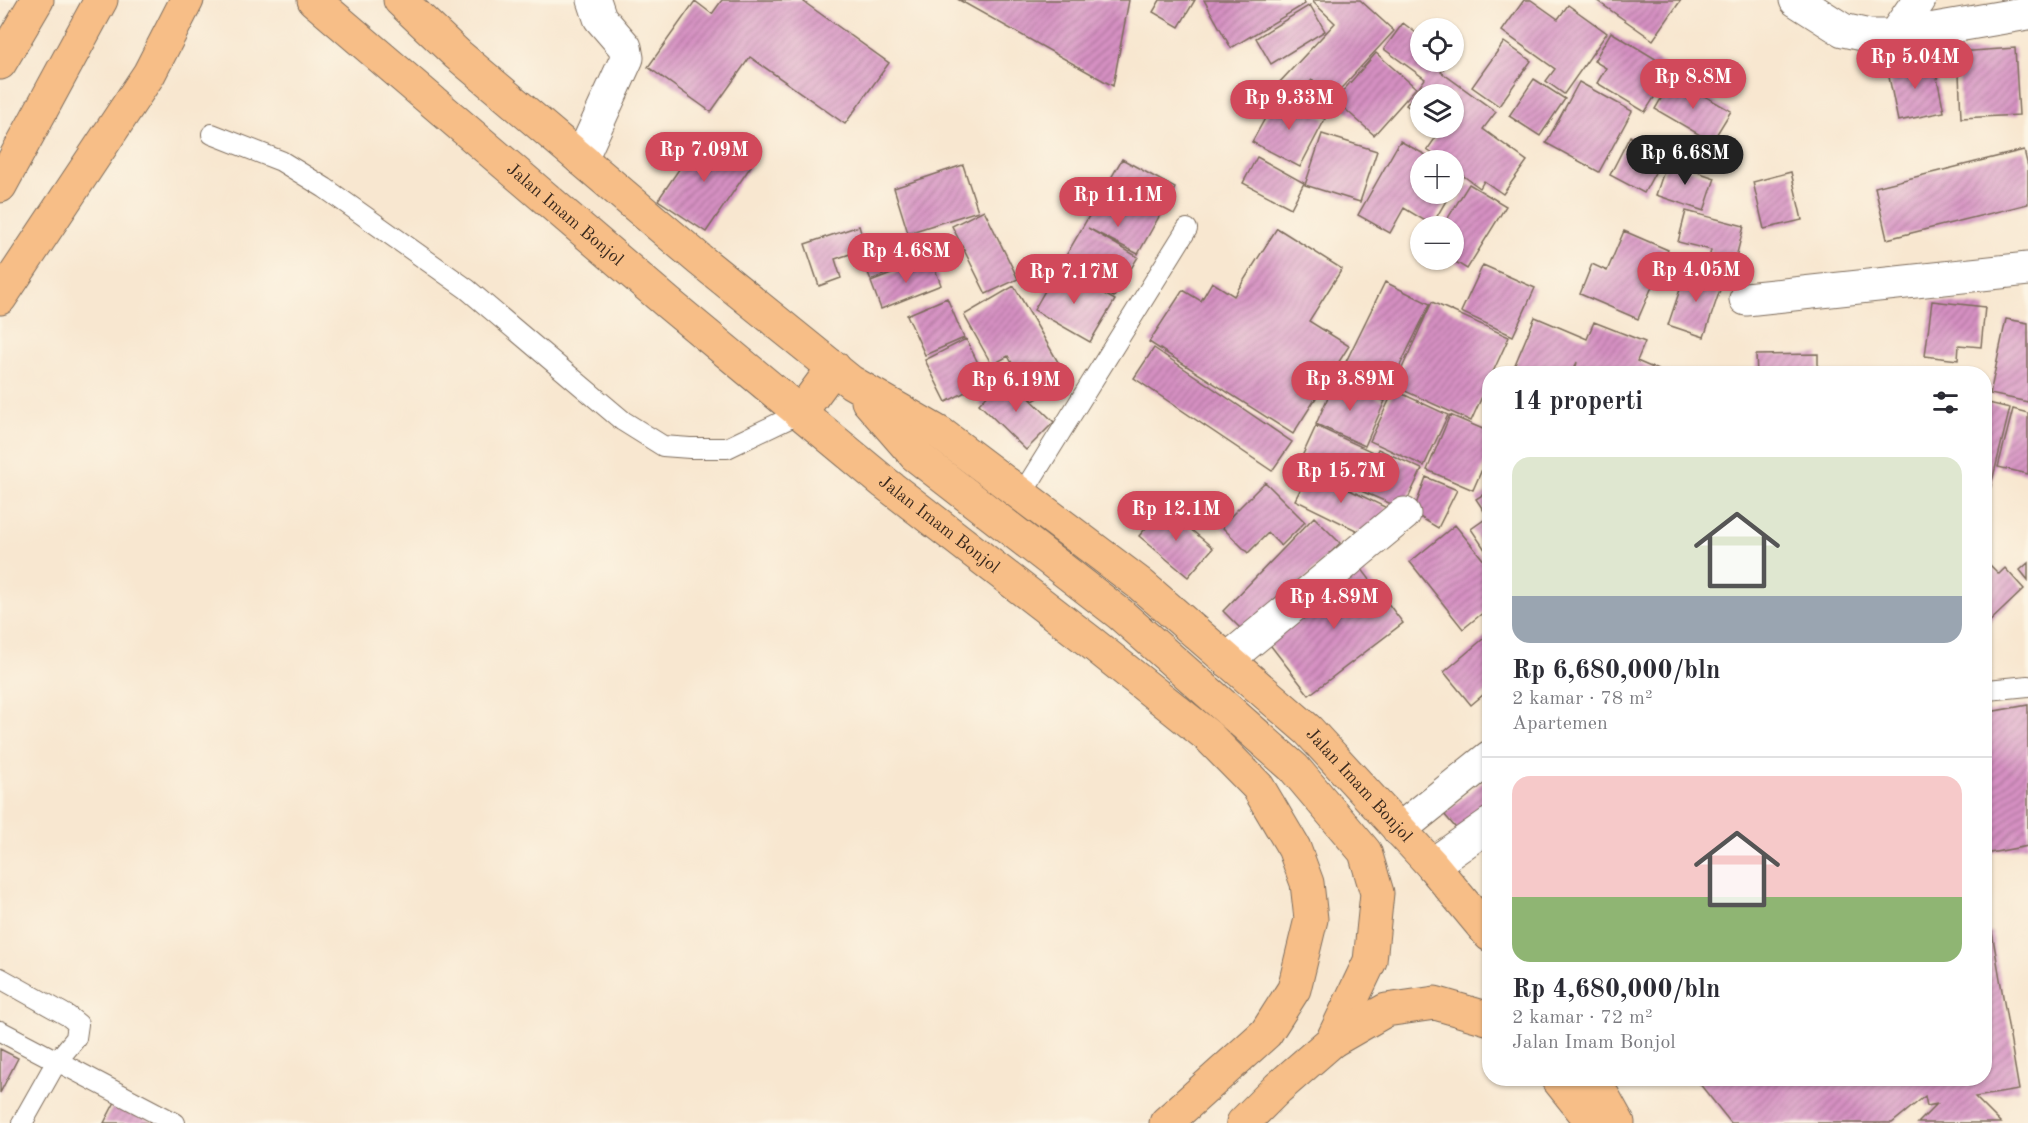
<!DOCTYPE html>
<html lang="id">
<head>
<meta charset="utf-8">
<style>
	:root { --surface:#fff; --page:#f7f7f7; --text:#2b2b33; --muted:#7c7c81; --line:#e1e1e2; --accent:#d1495b }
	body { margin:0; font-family:"Old Standard TT",serif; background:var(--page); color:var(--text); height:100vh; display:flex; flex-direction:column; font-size:22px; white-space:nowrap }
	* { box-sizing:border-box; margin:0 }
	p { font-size:20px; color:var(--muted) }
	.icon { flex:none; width:33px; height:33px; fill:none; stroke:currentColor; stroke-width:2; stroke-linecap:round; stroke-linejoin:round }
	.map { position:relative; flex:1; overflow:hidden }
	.drawer { position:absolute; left:1482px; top:366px; width:510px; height:720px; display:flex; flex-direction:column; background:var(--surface); border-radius:24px; box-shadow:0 2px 4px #0004 }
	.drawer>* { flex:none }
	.controls { position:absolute; left:1410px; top:18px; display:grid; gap:12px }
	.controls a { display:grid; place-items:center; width:54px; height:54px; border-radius:50%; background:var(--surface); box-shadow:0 2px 4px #0004; font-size:30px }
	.price { position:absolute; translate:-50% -51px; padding:0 14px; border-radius:21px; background:var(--accent); color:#fff; font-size:20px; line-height:39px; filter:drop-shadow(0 2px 3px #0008) }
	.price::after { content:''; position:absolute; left:50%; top:36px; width:18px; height:14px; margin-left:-9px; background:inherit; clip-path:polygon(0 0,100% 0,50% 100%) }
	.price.active { background:#222; color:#fff }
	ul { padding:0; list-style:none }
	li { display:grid; align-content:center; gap:12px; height:318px; padding:0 30px }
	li+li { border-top:2px solid var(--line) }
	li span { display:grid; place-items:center; height:186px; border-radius:18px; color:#555 }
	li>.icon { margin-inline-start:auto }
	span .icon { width:108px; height:108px; fill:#fffc; stroke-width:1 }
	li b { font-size:26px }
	h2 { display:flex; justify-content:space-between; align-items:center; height:72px; padding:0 30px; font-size:26px }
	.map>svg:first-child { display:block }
	.building { fill:url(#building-hatch) }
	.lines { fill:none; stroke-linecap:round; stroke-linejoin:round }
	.service-casing { stroke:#7d6c5c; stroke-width:22 }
	.minor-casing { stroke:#7d6c5c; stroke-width:35 }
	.primary-casing { stroke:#7d6c5c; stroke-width:35 }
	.motorway-casing { stroke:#7d6c5c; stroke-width:35 }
	.service { stroke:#fff; stroke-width:20 }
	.minor { stroke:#fff; stroke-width:33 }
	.primary { stroke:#f7be87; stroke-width:33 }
	.motorway { stroke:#f7be87; stroke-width:33 }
	.labels { text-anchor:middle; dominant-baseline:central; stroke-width:4.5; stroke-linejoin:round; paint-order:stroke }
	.street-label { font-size:18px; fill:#3b2a1e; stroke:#fcf5e5 }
</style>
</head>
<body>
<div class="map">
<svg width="2028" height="1123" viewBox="0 0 2028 1123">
	<defs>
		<pattern id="building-hatch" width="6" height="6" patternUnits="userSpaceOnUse" patternTransform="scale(1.5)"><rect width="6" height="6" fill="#d590c2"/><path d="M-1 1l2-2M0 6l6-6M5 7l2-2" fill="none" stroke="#ae769d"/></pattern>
	</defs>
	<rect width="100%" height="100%" fill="#fcf5e5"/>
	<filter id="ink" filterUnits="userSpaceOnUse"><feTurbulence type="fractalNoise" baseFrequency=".0167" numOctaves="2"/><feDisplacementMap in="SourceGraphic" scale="12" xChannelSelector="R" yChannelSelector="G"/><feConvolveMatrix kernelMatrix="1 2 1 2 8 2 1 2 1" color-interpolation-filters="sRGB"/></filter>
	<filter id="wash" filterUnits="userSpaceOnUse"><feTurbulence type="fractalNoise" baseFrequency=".008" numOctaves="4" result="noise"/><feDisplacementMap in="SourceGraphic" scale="24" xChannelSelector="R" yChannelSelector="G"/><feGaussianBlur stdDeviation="1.35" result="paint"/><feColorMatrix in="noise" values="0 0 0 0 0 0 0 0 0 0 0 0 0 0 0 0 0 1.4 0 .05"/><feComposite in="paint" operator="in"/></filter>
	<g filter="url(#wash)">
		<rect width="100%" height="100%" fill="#f8e7d0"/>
		<g id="blocks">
			<!-- building -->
			<path class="building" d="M722,0H806L804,2L889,63L845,124L750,57L711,112L648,67L695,1L712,14Z
				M959,0H1129L1113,86Z
				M1160,0H1195L1179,27L1153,12Z
				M1204,0H1303L1305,4L1231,48Z
				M1315,0H1360L1394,31L1332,98L1312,80L1294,99L1278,84L1335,23L1313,2Z
				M1524,0H1531L1558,19L1568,5L1607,33L1564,94L1546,81L1555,69L1502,31Z
				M1596,0H1681L1653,40Z
				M1310,5L1325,31L1271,64L1256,38Z
				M1403,23L1420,36V62H1448L1441,72L1496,112L1483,129L1527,161L1503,194L1484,181L1480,188L1454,169V160H1442L1427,150L1441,130L1438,128H1454V94H1420V115L1406,105L1425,79L1384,49Z
				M1611,32L1672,69L1645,112L1597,83L1606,68L1594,61Z
				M1504,42L1531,61L1499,106L1472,87Z
				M2015,48L2019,115L1961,118L1958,52Z
				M1376,53L1416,88L1374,135L1335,100Z
				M1933,58L1944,112L1898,121L1887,67Z
				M1673,78L1731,111L1712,142L1655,109Z
				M1534,79L1565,99L1540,136L1509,116Z
				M1579,82L1632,111L1599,172L1546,143Z
				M1278,95L1325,119L1300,167L1252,142Z
				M703,134L751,166L706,232L658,200Z
				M1322,134L1377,151L1360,202L1305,185Z
				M1630,136L1665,154L1644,193L1610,175Z
				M1400,141L1435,160H1420V194H1450L1432,225L1404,208L1390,233L1358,215Z
				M2024,150L2028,167V204L1887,239L1875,187Z
				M1257,157L1304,183L1291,208L1243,183Z
				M1122,159L1175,188L1138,254L1088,228L1138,257L1114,297L1060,266Z
				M1667,162L1715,178L1704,211L1656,195Z
				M963,165L978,211L908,233L894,188Z
				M1454,171L1461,175L1454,188Z
				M1791,172L1802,220L1764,229L1753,182Z
				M1469,184L1506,206L1467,269L1454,261V226H1443Z
				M984,210L1018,279L986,294L952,226Z
				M1686,211L1744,226L1731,277L1706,271L1711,250L1678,242Z
				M859,226L866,249L901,234L913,262L871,280L859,251L835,259L841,278L819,286L805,244Z
				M1277,228L1342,269L1309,321L1349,346L1293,434L1149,342L1183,290L1201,301L1212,282L1234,296Z
				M1624,231L1668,250L1638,319L1580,294L1592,264L1607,271Z
				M931,258L941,285L881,309L871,282Z
				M1483,265L1535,288L1513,336L1461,312Z
				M1058,268L1115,300L1090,342L1034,310Z
				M1687,269L1723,281L1704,337L1668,325Z
				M1385,282L1430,304L1384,398L1339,376Z
				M1014,286L1069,381L1033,401L1008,356L992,365L964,315Z
				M947,298L964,338L925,355L907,315Z
				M1932,301L1985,307L1981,347L1959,345L1958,360L1925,356Z
				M1432,302L1509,337L1492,374H1490V379L1471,421L1394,386Z
				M1535,317L1587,339L1594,322L1645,342L1637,361L1667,374H1574L1577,362L1572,374H1511Z
				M2006,319L2028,323V402L1990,394Z
				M966,339L987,381L946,402L925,360Z
				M1154,348L1292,442L1272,471L1134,378Z
				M1818,354V374H1757L1756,355Z
				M1006,375L1054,422L1026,450L979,404Z
				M1336,379L1385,401L1365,446L1316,424Z
				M1394,390L1448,415L1424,466L1370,441Z
				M1984,402L2010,408L1987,502H1984Z
				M2013,409L2028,413V474L1998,467Z
				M1450,415L1490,432V451L1473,490L1427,470Z
				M1316,426L1373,452L1356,489L1299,463Z
				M1378,449L1422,469L1403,509L1359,490Z
				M1310,471L1387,508L1372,538L1295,500Z
				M1426,477L1457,490L1438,528L1413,513Z
				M1265,482L1305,522L1281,546L1268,533L1248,553L1221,526Z
				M1490,490V557L1471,529L1488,517L1476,499Z
				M1164,507L1213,548L1188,577L1139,536Z
				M1314,517L1340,543L1249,637L1223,611Z
				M1455,525L1490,568V607L1463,629L1410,562Z
				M1984,559L1999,574L2005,568L2024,589L1984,627Z
				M2028,563V580L2020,570Z
				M1358,564L1403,623L1309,695L1264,637Z
				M1490,633V689L1471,705L1444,672Z
				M2028,705V846L1984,854V713Z
				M1490,775V818L1465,839L1444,814Z
				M1992,932L2019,1090L1975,1097L2001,1123H1918L1937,1104L1927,1106L1925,1096L1892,1123H1731L1695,1078H1984V933Z
				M0,1049L18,1058L0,1093Z
				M1643,1078H1660L1650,1087Z
				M115,1102L154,1123H104Z"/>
		</g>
	</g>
	<g filter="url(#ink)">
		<use href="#blocks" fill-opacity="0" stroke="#7d6c5c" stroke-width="1.5"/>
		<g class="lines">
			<defs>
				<path id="service" d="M212,134L281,161L325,188L467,289L623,421L663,446L690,448H727L800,413
					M1022,494L1187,229
					M1988,690L2028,686
					M0,978L68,1016L78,1024L76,1038L57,1061L22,1123
					M0,1031L175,1123"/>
				<path id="minor" d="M1796,0L1843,30L1870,36H1894L2028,13
					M1894,36L1919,0
					M581,159L627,58L625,47L600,18L594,0
					M1746,299L2028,269
					M1227,660L1404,514
					M1399,830L1490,757
					M1432,865L1490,824"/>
				<g id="primary">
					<path id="s1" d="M314,0L668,303L885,483L1093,644L1208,736L1258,787L1294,848L1307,883L1311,919L1294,989L1266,1033L1166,1123"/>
					<path id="s2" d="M400,0L458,55L581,159L700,260L851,382L941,434L1140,584L1308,730L1432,865L1490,935"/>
					<path d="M868,401L915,455L1120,614L1294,768L1365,852L1377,893L1370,961L1332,1041L1278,1088L1243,1123"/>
					<path d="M800,413L834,367"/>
					<path d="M1332,1041L1386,1010L1435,1003L1490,1019"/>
					<path d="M1557,1078L1593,1123"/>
					<path d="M1593,1078L1618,1123"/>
				</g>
				<path id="motorway" d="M0,63L37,0
					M0,186L101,0
					M0,298L149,74L187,0"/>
			</defs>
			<!-- service casing -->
			<use href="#service" class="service-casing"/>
			<!-- minor casing -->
			<use href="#minor" class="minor-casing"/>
			<!-- primary casing -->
			<use href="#primary" class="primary-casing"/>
			<!-- motorway casing -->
			<use href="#motorway" class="motorway-casing"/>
			<!-- service -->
			<use href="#service" class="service"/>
			<!-- minor -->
			<use href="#minor" class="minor"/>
			<!-- primary -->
			<use href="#primary" class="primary"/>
			<!-- motorway -->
			<use href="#motorway" class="motorway"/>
		</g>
	</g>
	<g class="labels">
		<!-- street labels -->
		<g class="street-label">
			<text stroke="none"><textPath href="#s1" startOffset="330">Jalan Imam Bonjol</textPath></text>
			<text stroke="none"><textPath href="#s1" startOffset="816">Jalan Imam Bonjol</textPath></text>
			<text stroke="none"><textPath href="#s2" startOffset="1242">Jalan Imam Bonjol</textPath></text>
		</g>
	</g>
</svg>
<div class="controls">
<a><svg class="icon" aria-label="locate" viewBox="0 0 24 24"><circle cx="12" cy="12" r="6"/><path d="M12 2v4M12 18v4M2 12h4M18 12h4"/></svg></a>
<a><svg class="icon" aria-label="layers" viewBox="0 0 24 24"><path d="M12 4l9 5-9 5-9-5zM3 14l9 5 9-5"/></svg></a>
<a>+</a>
<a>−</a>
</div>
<b class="price" style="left:1915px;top:90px">Rp 5.04M</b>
<b class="price" style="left:1693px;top:110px">Rp 8.8M</b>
<b class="price" style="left:1289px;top:131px">Rp 9.33M</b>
<b class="price" style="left:704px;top:183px">Rp 7.09M</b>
<b class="price active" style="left:1685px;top:186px">Rp 6.68M</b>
<b class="price" style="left:1118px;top:228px">Rp 11.1M</b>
<b class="price" style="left:906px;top:284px">Rp 4.68M</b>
<b class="price" style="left:1696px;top:303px">Rp 4.05M</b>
<b class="price" style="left:1074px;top:305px">Rp 7.17M</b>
<b class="price" style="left:1350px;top:412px">Rp 3.89M</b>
<b class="price" style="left:1016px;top:413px">Rp 6.19M</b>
<b class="price" style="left:1341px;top:504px">Rp 15.7M</b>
<b class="price" style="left:1176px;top:542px">Rp 12.1M</b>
<b class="price" style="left:1334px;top:630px">Rp 4.89M</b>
<section class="drawer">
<h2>14 properti<svg class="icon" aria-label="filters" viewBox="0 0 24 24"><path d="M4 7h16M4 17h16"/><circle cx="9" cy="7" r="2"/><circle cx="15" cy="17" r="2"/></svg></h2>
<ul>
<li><span style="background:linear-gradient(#dfe7d0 75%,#9aa5b1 0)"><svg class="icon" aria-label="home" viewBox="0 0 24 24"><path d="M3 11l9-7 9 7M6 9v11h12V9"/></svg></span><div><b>Rp 6,680,000/bln</b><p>2 kamar · 78 m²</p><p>Apartemen</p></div></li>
<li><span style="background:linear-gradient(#f6c9c9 65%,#8fb573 0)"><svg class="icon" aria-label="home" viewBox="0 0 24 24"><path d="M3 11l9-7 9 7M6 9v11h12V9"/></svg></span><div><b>Rp 4,680,000/bln</b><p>2 kamar · 72 m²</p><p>Jalan Imam Bonjol</p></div></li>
</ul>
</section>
</div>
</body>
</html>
